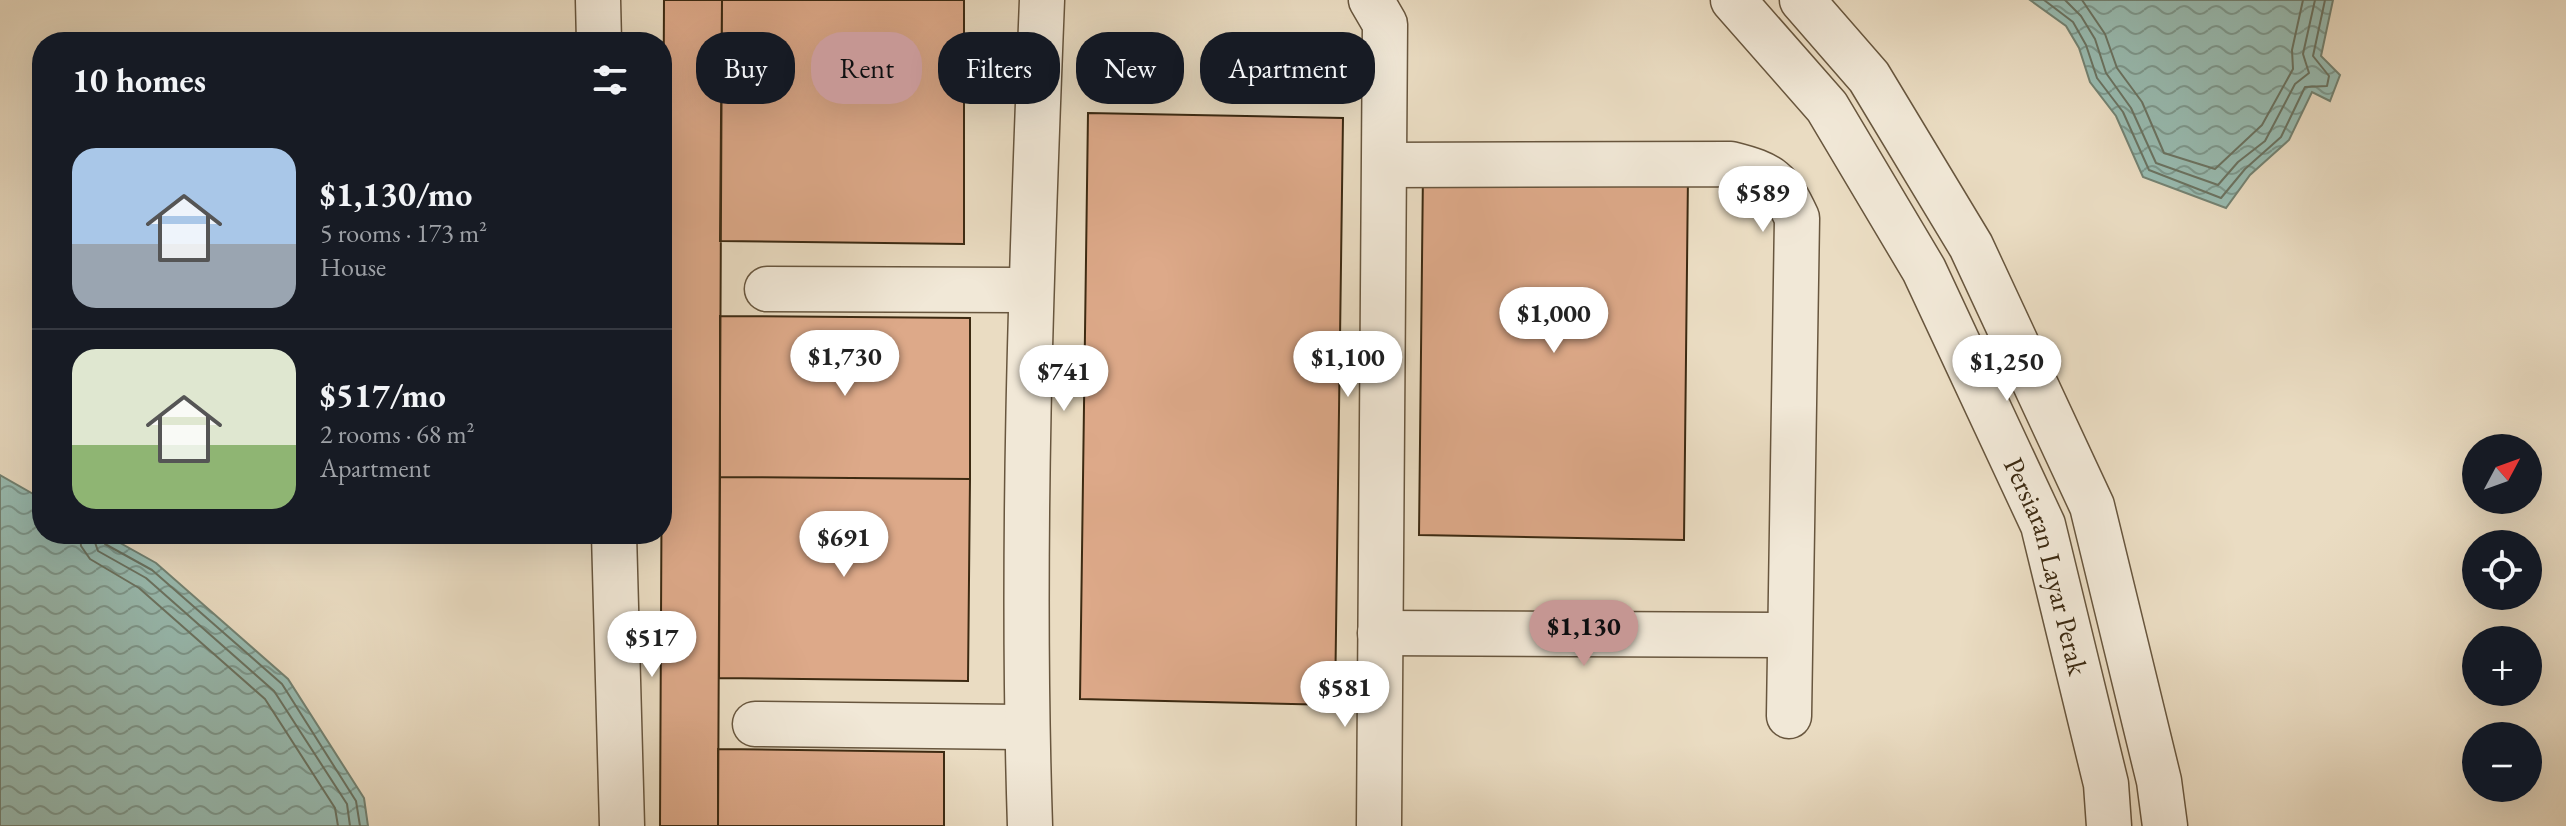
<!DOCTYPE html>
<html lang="en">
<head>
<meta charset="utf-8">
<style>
	:root { --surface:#171b24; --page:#242831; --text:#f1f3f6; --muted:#9ea1a6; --line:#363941; --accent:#c59692 }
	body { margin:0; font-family:"EB Garamond",serif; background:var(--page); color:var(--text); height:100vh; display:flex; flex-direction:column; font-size:30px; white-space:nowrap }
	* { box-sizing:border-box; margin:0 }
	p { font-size:26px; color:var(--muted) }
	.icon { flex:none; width:44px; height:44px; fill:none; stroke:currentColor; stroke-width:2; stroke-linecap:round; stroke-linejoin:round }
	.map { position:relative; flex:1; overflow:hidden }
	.drawer { position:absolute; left:32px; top:32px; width:640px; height:512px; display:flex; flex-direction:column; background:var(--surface); border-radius:32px; box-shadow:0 8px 32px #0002 }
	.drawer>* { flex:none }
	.top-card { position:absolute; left:696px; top:32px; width:760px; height:72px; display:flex; gap:16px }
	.needle { width:52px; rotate:49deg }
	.tools { position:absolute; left:2462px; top:434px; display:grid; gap:16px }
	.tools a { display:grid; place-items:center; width:80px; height:80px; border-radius:50%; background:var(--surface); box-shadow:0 8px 32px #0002; font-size:40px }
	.price { position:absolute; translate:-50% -68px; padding:0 18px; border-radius:28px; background:#fff; color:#222; font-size:26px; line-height:52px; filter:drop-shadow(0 2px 4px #0008) }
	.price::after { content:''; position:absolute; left:50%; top:48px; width:24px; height:18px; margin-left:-12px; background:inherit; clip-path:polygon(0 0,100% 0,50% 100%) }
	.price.current { background:var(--accent); color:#111 }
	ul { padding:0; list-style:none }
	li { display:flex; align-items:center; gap:24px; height:200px; padding:0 40px }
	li+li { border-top:2px solid var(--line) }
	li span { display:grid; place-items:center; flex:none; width:224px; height:160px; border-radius:24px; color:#555 }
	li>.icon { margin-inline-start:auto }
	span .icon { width:96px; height:96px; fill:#fffc; stroke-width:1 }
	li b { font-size:34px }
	h2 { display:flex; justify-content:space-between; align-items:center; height:96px; padding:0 40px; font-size:34px }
	.chip { padding:0 28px; border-radius:32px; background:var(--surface); box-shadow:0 8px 32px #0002; font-size:28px; line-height:72px }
	.chip.current { background:var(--accent); color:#111 }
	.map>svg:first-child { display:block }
	.water { fill:url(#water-waves); stroke:#738272; stroke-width:2 }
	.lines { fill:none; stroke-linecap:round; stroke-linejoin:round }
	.shore { stroke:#6a7362; stroke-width:2 }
	.building { fill:#dda989; stroke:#3c2a12; stroke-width:2 }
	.minor-casing { stroke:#68563e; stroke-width:47 }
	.minor { stroke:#f1e8d7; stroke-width:44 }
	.labels { text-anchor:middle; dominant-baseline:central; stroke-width:6; stroke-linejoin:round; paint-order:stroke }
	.street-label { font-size:28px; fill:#3c2a12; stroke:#f1e8d7 }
</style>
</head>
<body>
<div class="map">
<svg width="2566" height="826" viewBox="0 0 2566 826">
	<defs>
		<pattern id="water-waves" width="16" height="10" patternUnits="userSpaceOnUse" patternTransform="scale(2)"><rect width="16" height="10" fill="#98bcb2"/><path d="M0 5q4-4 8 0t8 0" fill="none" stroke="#7d998f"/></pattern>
	</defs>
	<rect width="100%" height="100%" fill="#eadcc2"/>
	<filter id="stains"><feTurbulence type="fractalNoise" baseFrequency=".0025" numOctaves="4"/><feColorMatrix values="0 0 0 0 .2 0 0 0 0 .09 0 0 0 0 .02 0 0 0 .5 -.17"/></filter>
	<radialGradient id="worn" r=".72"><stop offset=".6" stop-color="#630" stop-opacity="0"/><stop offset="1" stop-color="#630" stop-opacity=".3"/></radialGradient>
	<!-- water -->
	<path class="water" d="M2030,0H2333L2321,56L2340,75L2330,101L2312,92L2289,140L2250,175L2226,208L2143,177L2116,116L2090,82L2079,48L2066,26Z
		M0,475L42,499V534H104L156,563L288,679L364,798L368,826H0Z"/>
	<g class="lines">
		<!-- shore -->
		<path class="shore" d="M2044,0L2073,22L2086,45L2097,78L2123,112L2149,170L2221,198L2245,169L2281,137L2305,87L2327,86L2329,76L2313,56L2325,0
			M2065,0L2081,16L2095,39L2106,73L2131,108L2156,163L2218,185L2238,162L2265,141L2295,84L2309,73L2303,54L2315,0
			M2082,0L2105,34L2117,68L2142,102L2164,153L2215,169L2262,125L2293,69L2292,50L2303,0
			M80,534L81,546L90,559L139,588L265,699L335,808L338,826
			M92,534L98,551L146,578L274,691L347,804L350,826
			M102,534L105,544L152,570L282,684L356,801L360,826"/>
	</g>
	<!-- building -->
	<path class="building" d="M664,0H722L718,826H660Z
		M722,0H964V244L720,241Z
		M1088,113L1343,118L1335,705L1080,699Z
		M1423,170L1688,175L1684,540L1419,535Z
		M720,316L970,318V479L720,477Z
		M720,477L970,479L968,681L719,678Z
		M718,749L944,752V826H718Z"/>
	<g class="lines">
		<defs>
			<g id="minor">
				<path d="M598,0L599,42"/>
				<path d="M1371,0L1385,24L1379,826"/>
				<path id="s1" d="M1733,0L1827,107L1924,270L2043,525L2106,784L2109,826"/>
				<path d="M1802,0L1869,77L1971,246L2092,506L2159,781L2165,826"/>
				<path d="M1385,165L1731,164C1771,174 1780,181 1797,218L1789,716"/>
				<path d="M767,289L1031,290"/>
				<path d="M614,534L622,826"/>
				<path d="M1380,633L1788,635"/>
				<path d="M755,724L1027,727"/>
				<path d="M1030,826C1021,551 1031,275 1042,0"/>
			</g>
		</defs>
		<!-- minor casing -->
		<use href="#minor" class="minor-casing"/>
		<!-- minor -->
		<use href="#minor" class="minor"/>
	</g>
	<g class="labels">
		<!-- street labels -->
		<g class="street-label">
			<text stroke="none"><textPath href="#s1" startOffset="654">Persiaran Layar Perak</textPath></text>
		</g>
	</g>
	<rect width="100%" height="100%" filter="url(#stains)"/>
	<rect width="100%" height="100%" fill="url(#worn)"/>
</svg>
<div class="tools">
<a><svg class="needle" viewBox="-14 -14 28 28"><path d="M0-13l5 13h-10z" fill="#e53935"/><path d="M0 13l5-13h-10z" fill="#9ea1a6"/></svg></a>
<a><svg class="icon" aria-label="locate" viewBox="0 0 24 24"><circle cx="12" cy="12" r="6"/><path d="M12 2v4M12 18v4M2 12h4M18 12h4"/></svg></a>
<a>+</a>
<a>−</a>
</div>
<b class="price" style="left:1763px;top:234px">$589</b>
<b class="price" style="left:1554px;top:355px">$1,000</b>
<b class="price" style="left:845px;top:398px">$1,730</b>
<b class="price" style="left:1348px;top:399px">$1,100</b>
<b class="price" style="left:2007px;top:403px">$1,250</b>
<b class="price" style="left:1064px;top:413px">$741</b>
<b class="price" style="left:844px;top:579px">$691</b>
<b class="price current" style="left:1584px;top:668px">$1,130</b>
<b class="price" style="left:652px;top:679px">$517</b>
<b class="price" style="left:1345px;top:729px">$581</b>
<div class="top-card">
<a class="chip">Buy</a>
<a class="chip current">Rent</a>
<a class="chip">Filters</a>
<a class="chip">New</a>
<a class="chip">Apartment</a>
</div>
<section class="drawer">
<h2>10 homes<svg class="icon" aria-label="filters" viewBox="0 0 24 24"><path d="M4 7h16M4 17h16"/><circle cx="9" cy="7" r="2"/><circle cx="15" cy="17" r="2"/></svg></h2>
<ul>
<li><span style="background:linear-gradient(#a9c7e8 60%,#9aa5b1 0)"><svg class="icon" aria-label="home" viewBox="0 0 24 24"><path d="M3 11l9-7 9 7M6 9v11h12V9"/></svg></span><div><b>$1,130/mo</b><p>5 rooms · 173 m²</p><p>House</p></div></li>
<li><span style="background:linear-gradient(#dfe7d0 60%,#8fb573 0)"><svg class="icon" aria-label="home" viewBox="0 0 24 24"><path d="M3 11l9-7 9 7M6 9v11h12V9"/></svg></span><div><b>$517/mo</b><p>2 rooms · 68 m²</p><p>Apartment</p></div></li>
</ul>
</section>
</div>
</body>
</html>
